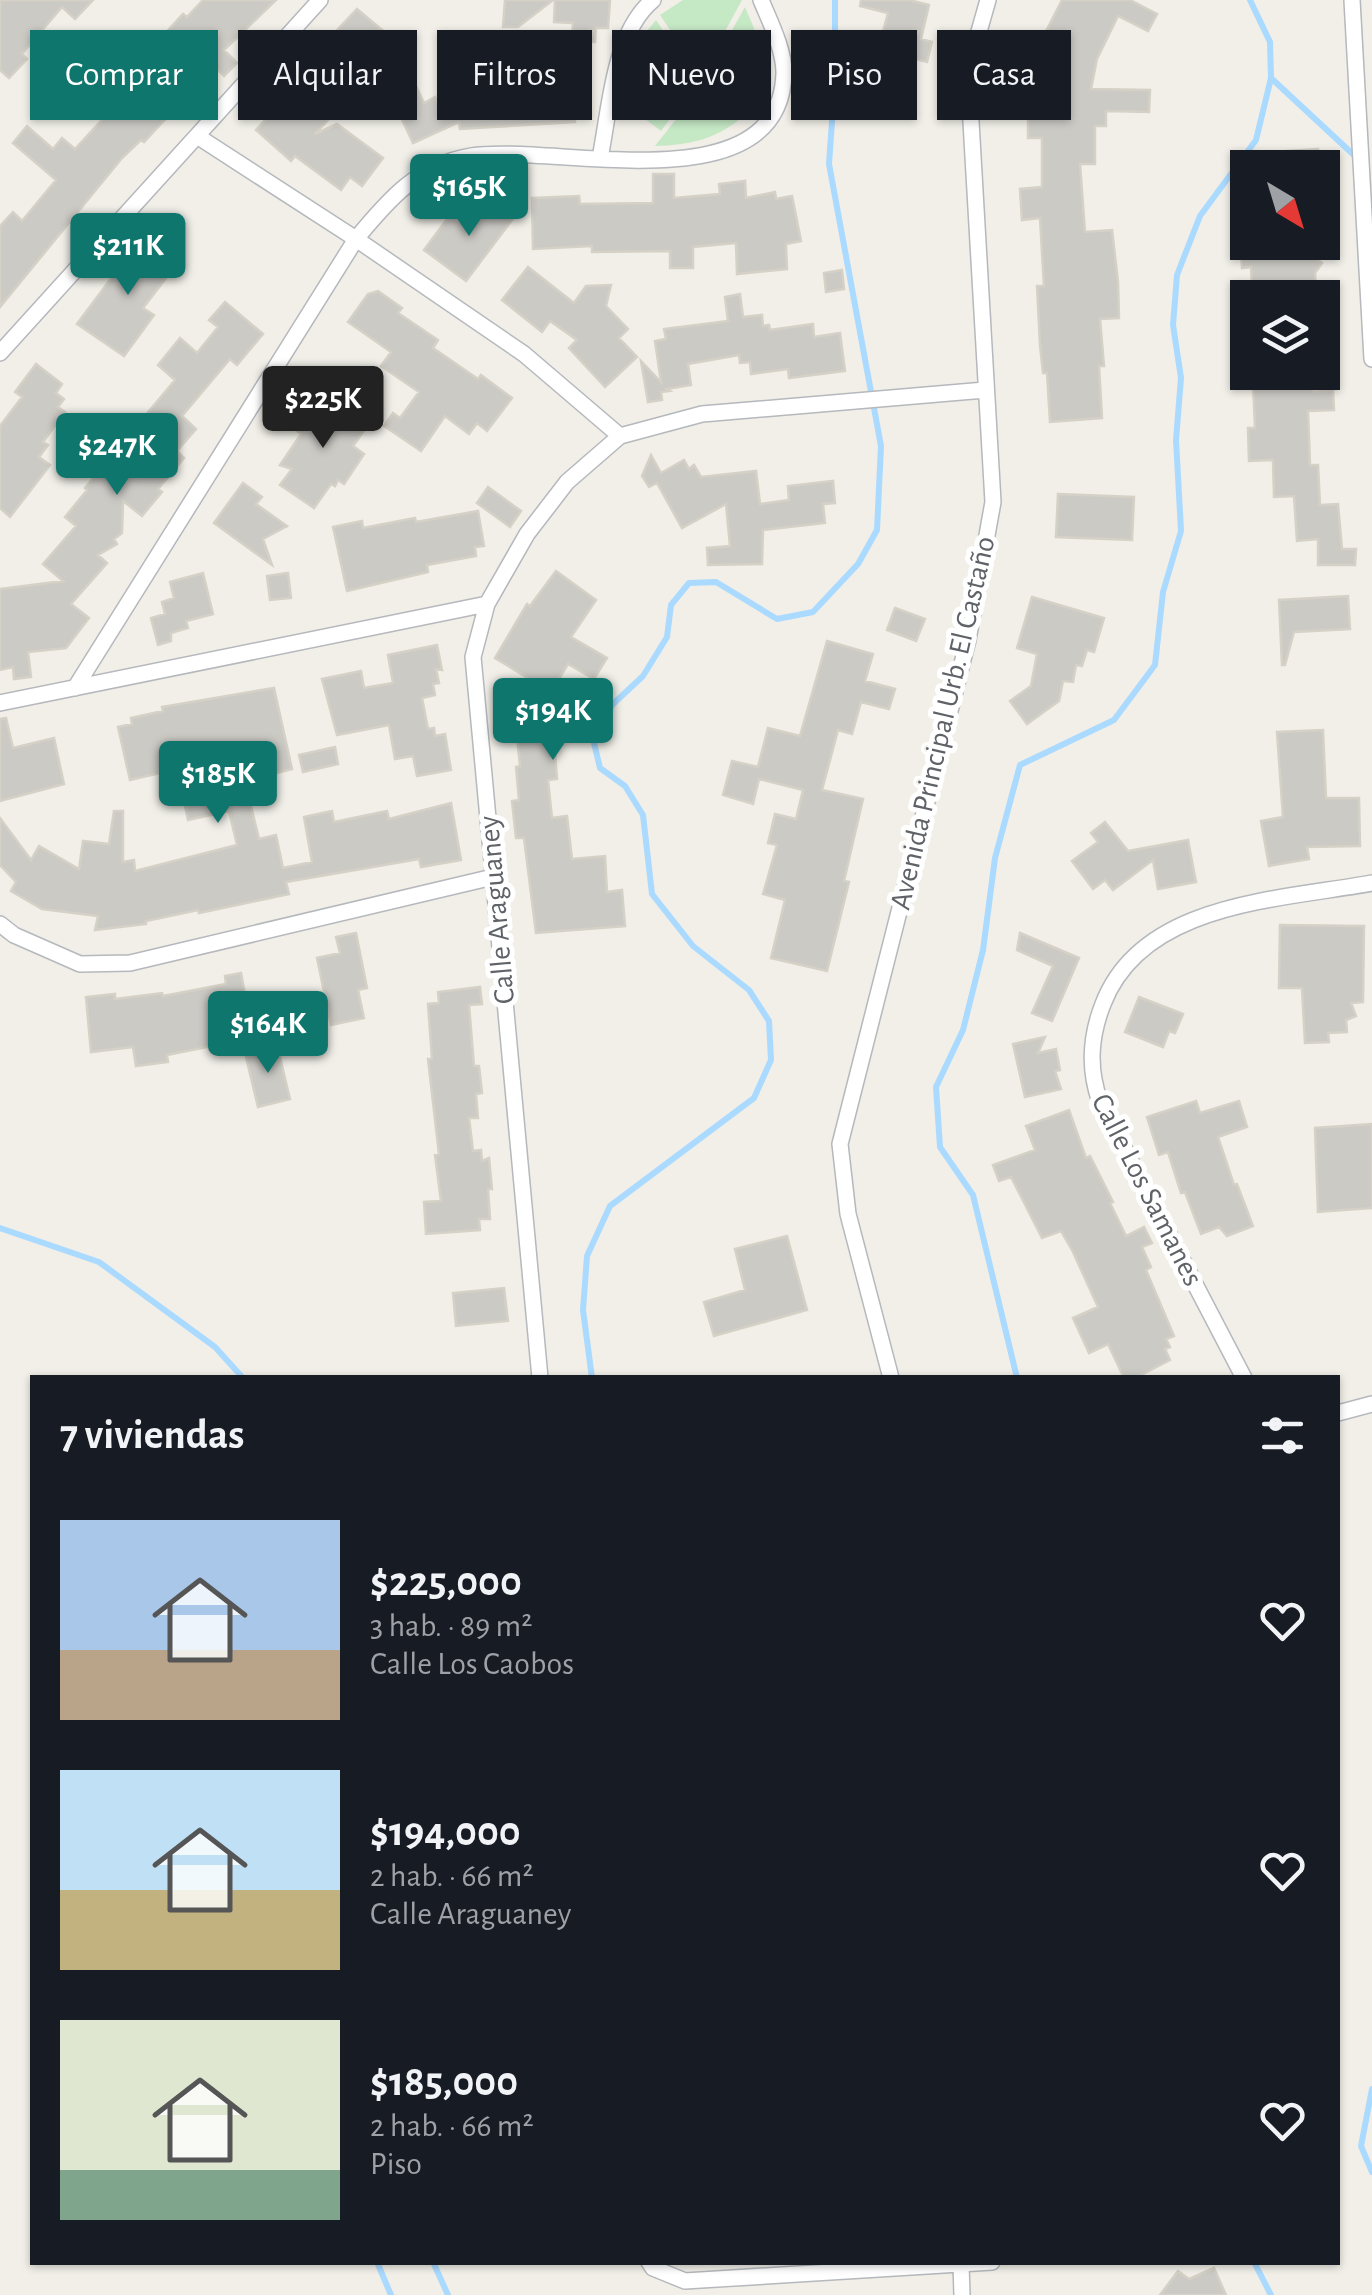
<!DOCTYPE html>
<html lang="es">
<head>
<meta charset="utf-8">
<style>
	:root { --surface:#171b24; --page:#242831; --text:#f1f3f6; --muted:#9ea1a6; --accent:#0f766e }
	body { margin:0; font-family:"Alegreya Sans",sans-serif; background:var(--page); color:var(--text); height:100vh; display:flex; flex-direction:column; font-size:38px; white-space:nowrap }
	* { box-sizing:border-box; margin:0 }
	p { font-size:32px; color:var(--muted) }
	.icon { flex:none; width:55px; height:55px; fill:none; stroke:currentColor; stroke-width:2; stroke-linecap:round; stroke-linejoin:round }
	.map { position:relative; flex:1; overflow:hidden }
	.sheet { position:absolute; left:30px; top:1375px; width:1310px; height:890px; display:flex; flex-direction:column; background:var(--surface); border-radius:0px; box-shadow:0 2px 8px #0004 }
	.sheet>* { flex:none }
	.guide { position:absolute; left:30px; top:30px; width:1312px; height:90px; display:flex; gap:20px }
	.needle { width:65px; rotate:142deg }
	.fabs { position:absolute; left:1230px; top:150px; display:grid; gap:20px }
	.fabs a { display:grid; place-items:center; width:110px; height:110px; border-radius:0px; background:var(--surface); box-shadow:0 2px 8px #0004; font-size:50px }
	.price { position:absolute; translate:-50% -85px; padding:0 22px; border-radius:10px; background:var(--accent); color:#fff; font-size:32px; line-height:65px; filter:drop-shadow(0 2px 5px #0008) }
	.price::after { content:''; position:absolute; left:50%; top:60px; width:30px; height:22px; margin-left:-15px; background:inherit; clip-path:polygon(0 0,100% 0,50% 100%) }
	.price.selected { background:#222; color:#fff }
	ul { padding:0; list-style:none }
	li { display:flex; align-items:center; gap:30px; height:250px; padding:0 30px }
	li span { display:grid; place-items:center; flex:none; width:280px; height:200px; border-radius:0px; color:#555 }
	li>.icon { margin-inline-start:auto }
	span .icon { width:120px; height:120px; fill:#fffc; stroke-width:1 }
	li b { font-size:42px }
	h2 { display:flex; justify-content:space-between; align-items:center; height:120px; padding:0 30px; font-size:42px }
	.tag { padding:0 35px; border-radius:0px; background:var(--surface); box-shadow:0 2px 8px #0004; font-size:35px; line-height:90px }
	.tag.selected { background:var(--accent); color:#fff }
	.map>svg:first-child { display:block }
	.green { fill:#c5e8c5 }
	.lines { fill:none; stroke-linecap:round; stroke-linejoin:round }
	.stream { stroke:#aadaff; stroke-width:6 }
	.building { fill:#cccac5; stroke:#d6d1c6; stroke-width:2.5 }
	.street-casing { stroke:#b5b8bc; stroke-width:18 }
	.street { stroke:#fff; stroke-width:15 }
	.labels { text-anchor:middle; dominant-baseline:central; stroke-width:10; stroke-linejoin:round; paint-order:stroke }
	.street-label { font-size:30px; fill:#5f6368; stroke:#fff }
</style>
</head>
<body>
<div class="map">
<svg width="1372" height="2295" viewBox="0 0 1372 2295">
	<rect width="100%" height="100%" fill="#f1efe8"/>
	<!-- green -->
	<path class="green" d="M683,0H742L706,66L693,64L660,15Z
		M745,7C761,46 782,79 745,113L713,83L709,71Z
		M656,20L689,68L694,86L661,131L632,109L643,36Z
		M708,87L741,118C715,140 688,145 655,146L699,90Z"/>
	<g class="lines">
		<!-- stream -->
		<path class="stream" d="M1271,78L1356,157
			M0,1228L99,1262L215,1347L243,1378
			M592,1378L583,1310L587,1256L610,1206L754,1098L771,1060L769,1021L749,990L693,946L652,894L643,815L625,786L600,768L594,743L612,705L643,676L667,637L671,605L689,583L716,582L777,619L813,612L858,564L877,530L881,446L829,164L835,79V0
			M1017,1378L973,1195L940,1147L936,1087L963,1030L983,950L995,858L1020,765L1114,720L1155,665L1163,592L1181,531L1176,440L1181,378L1173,325L1177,275L1200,216L1256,140L1271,78L1270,42L1250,0
			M1372,2089L1361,2146L1372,2172
			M377,2262L391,2295
			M433,2262L448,2295
			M1254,2262L1271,2295"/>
	</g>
	<!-- building -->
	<path class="building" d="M0,0H93L75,19L62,7L22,54L27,59L9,78L0,70Z
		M203,0H276L224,50L237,63L224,76L218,70L177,114L173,111L144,142L141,140L122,158L0,307V226L13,212L22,221L56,180L13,143L27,126L53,149L62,138L75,149L110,111L105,106L134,75L130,72L183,14L187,17Z
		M505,0H553L518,27H503Z
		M555,0H610L608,28H596L595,42L572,41L573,23L554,22Z
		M861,0H909L929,5L921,39L932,42L927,62L916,59L913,68L876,58L888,13L860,6Z
		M1062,0H1130L1157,14L1148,31L1118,16L1097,59L1091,89L1150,90L1149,112L1106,111V126H1095V164H1080L1085,232L1112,230L1118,282L1119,318L1100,319L1104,366H1099L1102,418L1050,422L1047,373H1043L1040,345L1037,286H1044L1040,218L1022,220L1020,189L1042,187V138H1028V72L1033,46L1038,47Z
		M357,9L399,44L315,134L337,124L383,158L362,186L350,177L341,190L295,156L291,161L256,130L278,106L267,101L286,80L312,103L339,73L325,60L333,50L325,43Z
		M573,62L575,122L460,129L459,122L413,143L392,98L416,86L424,103L435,97L440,109L469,106L467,79L488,77L489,85H497L498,94L547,91L546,63Z
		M1318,149L1319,168H1288L1287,151Z
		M653,174H674V198L720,194L719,184L745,181L746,198L775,192L776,199L792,196L801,241L786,244L787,269L737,274L736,243L693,247V268H670V251L592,252V246L533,249L532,198L579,196L580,204L653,203Z
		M488,197L515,216L466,281L424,250L450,215L466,226Z
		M142,237L177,264L143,308L154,315L124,356L77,324Z
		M1259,242H1294L1322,263L1315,273L1316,298H1260L1259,288H1252L1251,267L1242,268L1241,250L1259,249Z
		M528,267L574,303L586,286L611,285L606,306L628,329L619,338L637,357L605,387L569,348L577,340L550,321L542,332L502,300Z
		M842,270L844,289L826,292L824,273Z
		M378,291L402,308L398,313L438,340L433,348L478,379L481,375L512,398L487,431L477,423L469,434L445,416L421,451L384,426L393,413L400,418L419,392L381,366L391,352L348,322L368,294Z
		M740,294L743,317L762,315L763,326L769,325L770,330L813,324L814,337L840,333L845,371L789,378L788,369L751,374L750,362L740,363L739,355L688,364L691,385L667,389L670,391L661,392L662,400L648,402L641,361L661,382L655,341L666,339L664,329L728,321L725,297Z
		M225,302L263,334L237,365L230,359L182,416L196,429L177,451L184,458L158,489L162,492L142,516L123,501L122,533L114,539L117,544L98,555L107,563L71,604L89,618L66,648L28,652L31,677L14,679L13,667L0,670V589L63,581L43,564L76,526L65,517L87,490L85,488L175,380L158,365L180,338L197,353L218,327L209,320Z
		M36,364L62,384L56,393L64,399L58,407L65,412L43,442L48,445L39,457L50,465L10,517L0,508V426L22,397L15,392Z
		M1313,379V392L1333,390L1334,410L1308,411L1310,465H1318L1320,505L1338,504L1342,549H1356L1355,565H1318V539L1297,541L1294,496L1274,497L1273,460L1249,461L1248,428H1255L1253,383Z
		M322,393L368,425L353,446L364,454L344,484L338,480L335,486L331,484L314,508L280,485L292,469L280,465L301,434L296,430Z
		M651,455L661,473L684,460L689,469L694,465L701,477L756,471L760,504L789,500L788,486L833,481L835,503L823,504L825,523L763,530L762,564L708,565L707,548L730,546L726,504L682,528L657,483L649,487L642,476Z
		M243,483L262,497L256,504L287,526L263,539L272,565L214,523Z
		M488,487L521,511L510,527L477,503Z
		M1058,494L1134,497L1132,540L1056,537Z
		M478,511L484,546L475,547L476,556L427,565L428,572L347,591L333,527L362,521L363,528L415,518L416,522Z
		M556,571L596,600L571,637L607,658L594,679L568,664L557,682L561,716H552L557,779L548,780L552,818L567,816L572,859L605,856L607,892L622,890L625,926L536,933L524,838H516L512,801L519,800L516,767L520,766L512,689L541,686L495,658L527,604L530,606Z
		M203,573L213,614L186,621L188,628L171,633V641L158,645L151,618L165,614L162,602L174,598L170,582Z
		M288,573L291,598L270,600L267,576Z
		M1348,596L1350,629L1294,632L1285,665H1282L1279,600Z
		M1032,597L1104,618L1094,652L1087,650L1082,666L1076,665L1073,682L1063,681L1059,701L1027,724L1010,701L1031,686L1037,654L1017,648Z
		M895,608L925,619L916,641L887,630Z
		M827,641L873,654L865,681L895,689L889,709L861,702L852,734L838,730L822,790L863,799L844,881L849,882L827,971L771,958L785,900L763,894L777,845L768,843L775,814L796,819L803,790L759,779L753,804L723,795L732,761L758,767L768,728L800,736Z
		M437,645L442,670L436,669L439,683L433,684L435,695L422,698L428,729L434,728L435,736L445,734L451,770L417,776L413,756L395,759L389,725L337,735L322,679L361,671L364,688L393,683L388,655Z
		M274,688L292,769L245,781L259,839L276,835L283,868L312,862L304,817L332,811L334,822L387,811L389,819L451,803L461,860L421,867L419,859L286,882L289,894L199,913L198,910L146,921V924L95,930L98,916L42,909L11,891L16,882L0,865V818L31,860L39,846L79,869L83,841L109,844L114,811H123V862L134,860L135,871L237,845L229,811L188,820L185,806L219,799L210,758L159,769L160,773L130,780L118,727L132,724L131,718L163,711L162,707Z
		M6,718L13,748L54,738L64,784L0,801V719Z
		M1323,730L1326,798H1359L1360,846L1307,847L1309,859L1269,866L1261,821L1283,817L1277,732Z
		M335,747L338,764L303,772L299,755Z
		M1105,822L1128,851L1188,840L1196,882L1158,889L1153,860L1113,890L1105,880L1093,889L1072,861L1098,842L1091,833Z
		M1280,925L1364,926L1363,1002L1351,1003L1356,1016L1346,1020L1347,1032L1328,1033L1329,1042L1305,1043L1302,988H1279Z
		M356,933L367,988L358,990L364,1018L331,1025L317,958L340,953L336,937Z
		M1020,933L1079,958L1052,1021L1032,1013L1053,966L1017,950Z
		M241,973L247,1005L220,1010L227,1043L167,1055L168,1062L136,1066L133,1047L91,1052L86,997L115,994V999L162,993L163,996L226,984L225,976Z
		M480,987L482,1004L469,1005L474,1066H479L482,1093L476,1094L478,1118H469L473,1151L481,1150L482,1161L489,1158L492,1189H488L490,1219H479L480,1230L426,1234L424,1202L441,1201L435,1155L439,1154L428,1059H432L428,1004L439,1003L438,992Z
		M1139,997L1183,1014L1175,1033L1169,1031L1163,1047L1125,1032Z
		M1045,1037L1038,1053L1056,1049L1060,1070L1055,1071L1061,1089L1025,1097L1013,1044Z
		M277,1045L290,1099L258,1107L245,1053Z
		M1196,1101L1200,1113L1239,1101L1247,1127L1218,1137L1234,1185L1237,1184L1253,1226L1227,1236L1219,1227L1201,1234L1185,1192L1181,1193L1168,1152L1159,1155L1147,1117Z
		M1069,1110L1086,1158L1090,1156L1113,1202L1110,1203L1126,1236L1144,1227L1152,1243L1142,1247L1151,1267L1146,1270L1174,1336L1166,1339L1170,1347L1165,1349L1170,1360L1135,1378H1124L1108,1344L1089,1353L1073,1318L1098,1307L1073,1252L1061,1231L1042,1238L1011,1177L999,1181L993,1165L1035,1150L1026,1126Z
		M1372,1124V1208L1318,1212L1315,1128Z
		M787,1236L807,1310L714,1336L704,1302L745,1290L735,1249Z
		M504,1288L508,1321L456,1326L453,1293Z
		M1214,2268L1226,2295H1160L1178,2271L1189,2279Z"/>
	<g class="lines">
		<defs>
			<path id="street" d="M1352,0L1372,359
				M197,136L356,239L524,354L620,436
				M600,158C610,109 613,33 653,0
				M0,353L320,0
				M75,688L356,239C388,200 418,165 471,156C554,143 780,207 784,73C784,49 770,22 761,0
				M0,703L487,604
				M0,924L14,935L80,964L130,963L493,877
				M540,1378L473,657L487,604L527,534L567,482L620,436L702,414L985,390
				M891,1378L848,1214L840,1144L968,640L993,502L968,70L988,0
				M1244,1378L1100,1102C1088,1068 1090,1037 1103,1004C1142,902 1280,900 1372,883
				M1338,1413L1372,1404
				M649,2262L653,2268L685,2281L992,2262
				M961,2264L962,2295"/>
		</defs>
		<!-- street casing -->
		<use href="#street" class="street-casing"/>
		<!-- street -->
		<use href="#street" class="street"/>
	</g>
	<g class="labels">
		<!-- street labels -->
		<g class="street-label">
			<text transform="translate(943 723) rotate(-77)">Avenida Principal Urb. El Castaño</text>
			<text transform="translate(497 910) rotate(-95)">Calle Araguaney</text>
			<text transform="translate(1147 1190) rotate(63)">Calle Los Samanes</text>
		</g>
	</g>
</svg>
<div class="fabs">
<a><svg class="needle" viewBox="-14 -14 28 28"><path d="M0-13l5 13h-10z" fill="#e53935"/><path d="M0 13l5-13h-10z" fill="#9ea1a6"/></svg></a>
<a><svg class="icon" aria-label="layers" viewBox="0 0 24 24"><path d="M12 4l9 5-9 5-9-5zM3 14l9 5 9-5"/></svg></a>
</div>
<b class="price" style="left:469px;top:239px">$165K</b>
<b class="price" style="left:128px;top:298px">$211K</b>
<b class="price selected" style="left:323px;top:451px">$225K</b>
<b class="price" style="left:117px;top:498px">$247K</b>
<b class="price" style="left:553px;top:763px">$194K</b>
<b class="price" style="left:218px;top:826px">$185K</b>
<b class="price" style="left:268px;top:1076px">$164K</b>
<div class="guide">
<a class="tag selected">Comprar</a>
<a class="tag">Alquilar</a>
<a class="tag">Filtros</a>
<a class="tag">Nuevo</a>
<a class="tag">Piso</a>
<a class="tag">Casa</a>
</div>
<section class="sheet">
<h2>7 viviendas<svg class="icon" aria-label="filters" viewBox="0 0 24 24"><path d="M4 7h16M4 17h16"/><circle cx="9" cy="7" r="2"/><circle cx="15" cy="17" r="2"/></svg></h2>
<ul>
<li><span style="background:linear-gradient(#a9c7e8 65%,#b9a48a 0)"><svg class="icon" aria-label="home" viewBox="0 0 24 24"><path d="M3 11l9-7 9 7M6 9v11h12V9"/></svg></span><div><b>$225,000</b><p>3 hab. · 89 m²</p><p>Calle Los Caobos</p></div><svg class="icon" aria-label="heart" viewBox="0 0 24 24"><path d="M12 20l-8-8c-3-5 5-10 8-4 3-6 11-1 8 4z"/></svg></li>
<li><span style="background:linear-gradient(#bfe0f5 60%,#c2b280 0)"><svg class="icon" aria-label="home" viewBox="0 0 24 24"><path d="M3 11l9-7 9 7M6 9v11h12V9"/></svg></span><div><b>$194,000</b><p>2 hab. · 66 m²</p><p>Calle Araguaney</p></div><svg class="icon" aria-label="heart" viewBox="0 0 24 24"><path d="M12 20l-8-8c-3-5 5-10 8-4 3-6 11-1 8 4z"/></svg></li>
<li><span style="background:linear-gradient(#dfe7d0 75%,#7fa58c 0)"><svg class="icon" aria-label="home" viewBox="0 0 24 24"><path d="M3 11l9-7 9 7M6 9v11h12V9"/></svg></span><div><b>$185,000</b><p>2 hab. · 66 m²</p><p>Piso</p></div><svg class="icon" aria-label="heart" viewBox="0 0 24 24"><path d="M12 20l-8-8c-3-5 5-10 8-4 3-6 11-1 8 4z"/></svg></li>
</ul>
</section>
</div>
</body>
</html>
